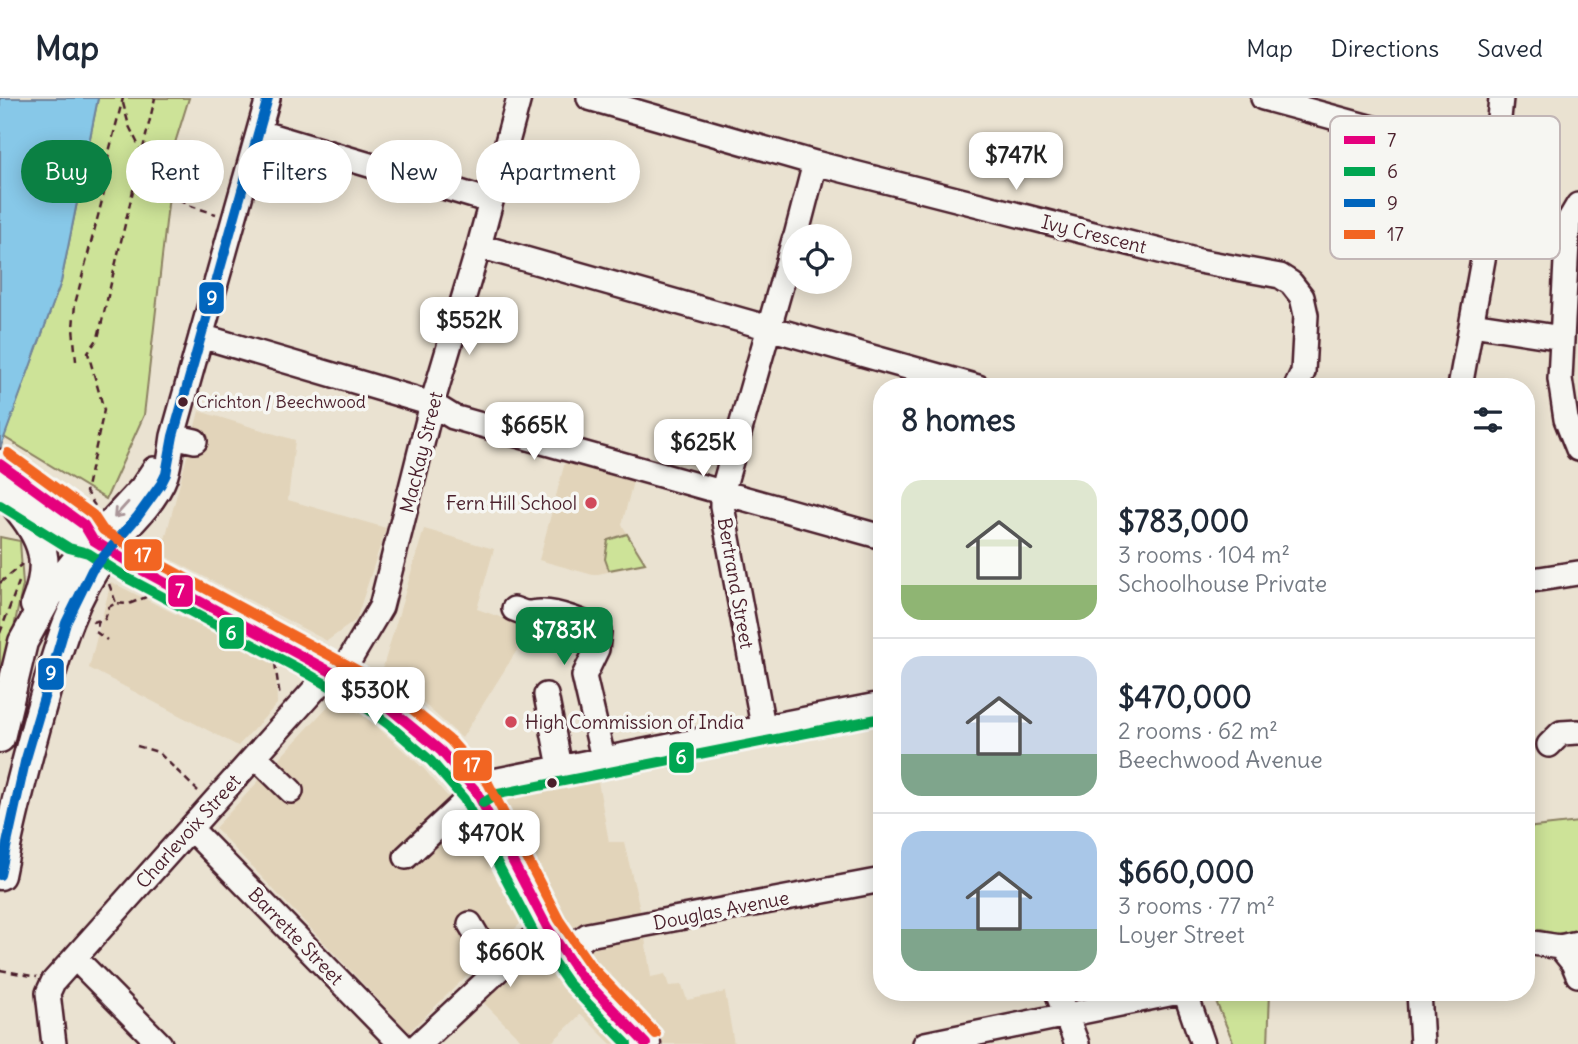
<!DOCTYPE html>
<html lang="en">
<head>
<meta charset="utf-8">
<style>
	:root { --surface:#fff; --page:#f2f2f3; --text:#1f2937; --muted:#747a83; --line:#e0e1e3; --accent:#0b8043 }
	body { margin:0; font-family:Delius,sans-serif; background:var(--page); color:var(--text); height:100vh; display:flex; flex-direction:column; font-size:26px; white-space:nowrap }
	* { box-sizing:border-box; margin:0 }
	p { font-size:23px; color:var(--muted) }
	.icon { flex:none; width:38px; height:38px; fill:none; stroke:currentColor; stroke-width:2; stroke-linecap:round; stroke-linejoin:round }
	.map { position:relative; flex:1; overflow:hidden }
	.details { position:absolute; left:873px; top:280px; width:662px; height:623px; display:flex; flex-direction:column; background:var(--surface); border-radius:28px; box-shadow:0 4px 18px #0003 }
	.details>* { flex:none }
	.top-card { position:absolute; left:21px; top:42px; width:665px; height:63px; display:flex; gap:14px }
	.buttons { position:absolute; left:782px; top:126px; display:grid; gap:14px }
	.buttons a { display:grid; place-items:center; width:70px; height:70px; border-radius:50%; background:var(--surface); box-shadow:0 4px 18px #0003; font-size:35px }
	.price { position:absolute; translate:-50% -60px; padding:0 16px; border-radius:14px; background:#fff; color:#222; font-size:23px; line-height:46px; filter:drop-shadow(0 2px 4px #0008) }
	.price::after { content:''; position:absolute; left:50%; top:42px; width:21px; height:16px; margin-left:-10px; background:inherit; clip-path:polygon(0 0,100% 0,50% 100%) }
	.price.selected { background:var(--accent); color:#fff }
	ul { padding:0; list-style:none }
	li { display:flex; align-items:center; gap:21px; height:175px; padding:0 28px }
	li+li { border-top:2px solid var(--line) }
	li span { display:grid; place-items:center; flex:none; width:196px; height:140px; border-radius:21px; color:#555 }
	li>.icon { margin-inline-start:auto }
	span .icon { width:84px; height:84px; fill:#fffc; stroke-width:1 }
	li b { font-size:30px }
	h2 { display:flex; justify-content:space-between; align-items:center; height:84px; padding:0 28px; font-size:30px }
	.pill { padding:0 24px; border-radius:32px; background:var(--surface); box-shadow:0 4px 18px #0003; font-size:24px; line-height:63px }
	.pill.selected { background:var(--accent); color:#fff }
	header { display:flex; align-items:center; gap:42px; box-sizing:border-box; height:98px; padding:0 35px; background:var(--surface); border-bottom:2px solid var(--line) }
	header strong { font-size:33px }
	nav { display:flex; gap:38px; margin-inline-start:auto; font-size:24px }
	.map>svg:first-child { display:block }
	.built { fill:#e2d4ba }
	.green { fill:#cde398; stroke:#8c8162; stroke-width:2 }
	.water { fill:#87c8e8; stroke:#6f849c; stroke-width:2 }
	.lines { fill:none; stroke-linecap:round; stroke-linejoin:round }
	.minor-casing { stroke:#4a1f2b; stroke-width:28 }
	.major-casing { stroke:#4a1f2b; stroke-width:33 }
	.path { stroke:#4a1f2b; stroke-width:2.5; stroke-dasharray:7 5; stroke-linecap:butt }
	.minor { stroke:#f6f6f2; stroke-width:23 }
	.major { stroke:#f6f6f2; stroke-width:28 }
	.bus-1-casing { stroke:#f6f6f2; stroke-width:16 }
	.bus-2-casing { stroke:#f6f6f2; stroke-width:16 }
	.bus-3-casing { stroke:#f6f6f2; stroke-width:16 }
	.bus-4-casing { stroke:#f6f6f2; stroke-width:16 }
	.bus-1 { stroke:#e5007d; stroke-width:10 }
	.bus-2 { stroke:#00a651; stroke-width:10 }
	.bus-3 { stroke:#0065bd; stroke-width:10 }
	.bus-4 { stroke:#f26522; stroke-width:10 }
	.oneway { stroke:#a99598 }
	.bus-dot { fill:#4a1f2b; stroke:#f6f6f2; stroke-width:2.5 }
	.poi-dot { fill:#d1495b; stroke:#f6f6f2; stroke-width:2.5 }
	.labels { text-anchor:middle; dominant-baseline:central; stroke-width:7; stroke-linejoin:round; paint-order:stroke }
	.bus-label { font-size:17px; fill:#4a1f2b; stroke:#f6f6f2; text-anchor:start }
	.street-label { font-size:19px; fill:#4a1f2b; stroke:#f6f6f2 }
	.poi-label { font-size:19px; fill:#4a1f2b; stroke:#f6f6f2; text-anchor:end }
	.key { fill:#f6f6f2; stroke:#c2b6b6; stroke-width:2 }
	.key-label { font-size:19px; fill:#4a1f2b }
	.line-badge { stroke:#f6f6f2; stroke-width:2.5 }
	.badge-label { font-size:19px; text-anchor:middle; font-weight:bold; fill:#fff }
</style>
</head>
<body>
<header>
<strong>Map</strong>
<nav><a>Map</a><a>Directions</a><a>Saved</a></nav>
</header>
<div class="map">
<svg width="1578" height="946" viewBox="0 0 1578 946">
	<rect width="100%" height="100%" fill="#eae2d1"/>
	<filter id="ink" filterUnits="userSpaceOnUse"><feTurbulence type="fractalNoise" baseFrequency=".0143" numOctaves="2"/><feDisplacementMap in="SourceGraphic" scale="14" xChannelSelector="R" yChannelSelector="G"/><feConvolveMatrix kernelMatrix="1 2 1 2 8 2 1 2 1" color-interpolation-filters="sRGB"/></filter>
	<g filter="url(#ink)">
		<!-- built -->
		<path class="built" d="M199,313L295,342L288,402L386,430L356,522L327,543L161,456Z
			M565,364L633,383L622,427L647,466L593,477L539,462Z
			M424,431L494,451L477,511L517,525V552L462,640L383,569Z
			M111,484L276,566L277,606L238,648L89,570Z
			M342,604L366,619L424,671L473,728L526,820L409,934L215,730L329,607Z
			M597,678L609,744H624L641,815L651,879L665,876L669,888L682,887L687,902L725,894L734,946H611L581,916L550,946H525L482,903L567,828L543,783L537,764L507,704L517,691Z"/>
		<!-- green -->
		<path class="green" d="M98,0H189L175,45L144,317L106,401L4,339L61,184Z
			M627,436L645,465L609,472L605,461L608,442Z
			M0,439L20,443L23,487L0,595Z
			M1578,724V832L1557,836L1540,832L1526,833V730Z
			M1212,894H1270L1268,946H1234Z"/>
		<!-- water -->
		<path class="water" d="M0,0H98L61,184L0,351Z"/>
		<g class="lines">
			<defs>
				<path id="minor" d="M589,0L815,65L1199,163L1280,178L1291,185L1302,199L1306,217L1303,274L1296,289
					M1263,0L1497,64
					M259,34L490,103
					M1578,107L1568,124L1560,281L1566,321L1578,351
					M796,138L815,65
					M479,148L978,289
					M1472,226L1562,240
					M201,238L432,306L453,319L882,439
					M1460,289L1488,134L1501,0
					M173,338L195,343
					M93,442L142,389L154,371
					M108,451C128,430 156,405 166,377C170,365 171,350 173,338L268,0
					M1526,483L1578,475
					M514,511C530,517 526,515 541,514C555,513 590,525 599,534L597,551L584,578L603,660
					M546,597L560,669
					M763,628L722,408V395L794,142
					M1549,647L1561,635L1578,634
					M255,658L291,693
					M191,731L401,946
					M406,759L476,693L493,683L882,606
					M470,826L490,860L500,870
					M1526,844L1560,849L1578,845
					M1560,849L1573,865L1578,877
					M564,854L588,837L882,782
					M75,860L160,946
					M1057,894L1077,946
					M1185,894L1203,946
					M1419,894L1422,946
					M54,946L48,895L53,884L314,592L350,561L381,509L432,306L479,148L519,0
					M419,946L527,845L547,829
					M925,946L1179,894"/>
				<path id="major" d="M0,366L63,412
					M0,391L76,438L93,442L136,469L312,562L372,596L397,615L441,653L476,693L547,829L579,876L646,946
					M15,407C44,441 52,465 35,507
					M0,640L23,544L49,497L93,442
					M0,777C11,722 25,668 40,614C57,554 70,502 108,451"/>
			</defs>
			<!-- minor casing -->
			<use href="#minor" class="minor-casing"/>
			<!-- major casing -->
			<use href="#major" class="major-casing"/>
			<!-- path -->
			<path class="path" d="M123,5L129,28L142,54L154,87
				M135,87H154L191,108L216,116
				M76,263L73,230L75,206L104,95L109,54L123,0
				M95,408L86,394L104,312L88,255L98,240L155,0
				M0,485L22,466
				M109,486L116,505
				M99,522L96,534L107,542
				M92,524L105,521L109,509L116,505L129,506L146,499
				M0,535L19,484
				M275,565L280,600
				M137,648L158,654L198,693
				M0,872L37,879"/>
			<!-- minor -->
			<use href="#minor" class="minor"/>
			<!-- major -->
			<use href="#major" class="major"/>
			<defs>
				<path id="bus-1" d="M0,366L84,427L93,442L136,469L372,596L441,653L476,693L547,829L579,876L646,946"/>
				<path id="bus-2" d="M0,407L69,450L88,455L129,481L305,574L364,608L388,626L431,663L464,701L535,837L568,885L627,946
					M483,705L498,696L882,620"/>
				<path id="bus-3" d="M0,777L25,664L66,525L92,472L138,418L161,386L166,376L173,338L268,0"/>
				<path id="bus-4" d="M8,355L93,417L103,432L143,457L379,584L451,643L488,685L559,822L590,867L656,936"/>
			</defs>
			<!-- bus-1 casing -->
			<use href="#bus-1" class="bus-1-casing"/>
			<!-- bus-2 casing -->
			<use href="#bus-2" class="bus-2-casing"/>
			<!-- bus-3 casing -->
			<use href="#bus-3" class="bus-3-casing"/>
			<!-- bus-4 casing -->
			<use href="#bus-4" class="bus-4-casing"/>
			<!-- bus-1 -->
			<use href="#bus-1" class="bus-1"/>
			<!-- bus-2 -->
			<use href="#bus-2" class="bus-2"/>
			<!-- bus-3 -->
			<use href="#bus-3" class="bus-3"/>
			<!-- bus-4 -->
			<use href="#bus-4" class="bus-4"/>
		</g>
		<!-- one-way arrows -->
		<defs><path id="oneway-shaft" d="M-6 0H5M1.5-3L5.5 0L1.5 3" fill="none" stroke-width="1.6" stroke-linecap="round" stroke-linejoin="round" transform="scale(1.75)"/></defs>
		<use class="oneway" href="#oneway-shaft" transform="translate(121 412) rotate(132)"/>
	</g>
	<!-- markers -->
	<g class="bus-dot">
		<circle cx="183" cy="304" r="6"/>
		<circle cx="552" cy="685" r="6"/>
	</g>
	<g class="poi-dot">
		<circle cx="591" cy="405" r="7"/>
		<circle cx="511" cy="624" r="7"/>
	</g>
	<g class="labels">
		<!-- bus labels -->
		<g class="bus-label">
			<text x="196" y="304">Crichton / Beechwood</text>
		</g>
		<!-- street labels -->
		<g class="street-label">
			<text transform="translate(1094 136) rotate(14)">Ivy Crescent</text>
			<text transform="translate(421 354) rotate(-76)">MacKay Street</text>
			<text transform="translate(736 485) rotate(80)">Bertrand Street</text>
			<text transform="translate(188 733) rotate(-48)">Charlevoix Street</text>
			<text transform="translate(721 812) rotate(-11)">Douglas Avenue</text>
			<text transform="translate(296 838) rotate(46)">Barrette Street</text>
		</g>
		<!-- poi labels -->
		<g class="poi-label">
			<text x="577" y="405">Fern Hill School</text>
			<text x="525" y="624" text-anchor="start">High Commission of India</text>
		</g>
	</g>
	<!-- legend -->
	<rect x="1330" y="18" width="230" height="143" rx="10" class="key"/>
	<rect x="1344" y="38" width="31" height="8" fill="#e5007d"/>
	<rect x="1344" y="69" width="31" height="9" fill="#00a651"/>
	<rect x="1344" y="101" width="31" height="8" fill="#0065bd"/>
	<rect x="1344" y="132" width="31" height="9" fill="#f26522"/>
	<g class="key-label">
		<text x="1387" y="49">7</text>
		<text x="1387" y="80">6</text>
		<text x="1387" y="112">9</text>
		<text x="1387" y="143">17</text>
	</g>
	<g class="line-badge">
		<rect x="198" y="183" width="27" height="34" rx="7" fill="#0065bd"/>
		<rect x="123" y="440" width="40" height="34" rx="7" fill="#f26522"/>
		<rect x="167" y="476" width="27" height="34" rx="7" fill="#e5007d"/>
		<rect x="218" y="518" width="27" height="34" rx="7" fill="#00a651"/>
		<rect x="37" y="559" width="28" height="34" rx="7" fill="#0065bd"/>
		<rect x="668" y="643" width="27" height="33" rx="7" fill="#00a651"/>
		<rect x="452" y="651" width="41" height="33" rx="7" fill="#f26522"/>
	</g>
	<g class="badge-label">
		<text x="212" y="207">9</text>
		<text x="143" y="464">17</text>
		<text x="180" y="500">7</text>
		<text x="231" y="542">6</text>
		<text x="51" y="582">9</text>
		<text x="681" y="666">6</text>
		<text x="472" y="674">17</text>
	</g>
</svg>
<div class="buttons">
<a><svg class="icon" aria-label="locate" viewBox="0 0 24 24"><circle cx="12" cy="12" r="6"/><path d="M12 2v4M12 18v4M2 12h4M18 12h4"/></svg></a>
</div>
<b class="price" style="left:1016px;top:94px">$747K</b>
<b class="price" style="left:469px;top:259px">$552K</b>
<b class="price" style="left:534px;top:364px">$665K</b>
<b class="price" style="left:703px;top:381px">$625K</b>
<b class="price selected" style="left:564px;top:569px">$783K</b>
<b class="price" style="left:375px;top:629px">$530K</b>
<b class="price" style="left:491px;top:772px">$470K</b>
<b class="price" style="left:510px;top:891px">$660K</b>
<div class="top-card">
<a class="pill selected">Buy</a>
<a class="pill">Rent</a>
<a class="pill">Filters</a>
<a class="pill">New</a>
<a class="pill">Apartment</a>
</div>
<section class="details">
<h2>8 homes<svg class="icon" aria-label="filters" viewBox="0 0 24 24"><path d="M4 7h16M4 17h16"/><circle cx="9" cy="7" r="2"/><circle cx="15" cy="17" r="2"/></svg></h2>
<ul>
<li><span style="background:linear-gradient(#dfe7d0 75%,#8fb573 0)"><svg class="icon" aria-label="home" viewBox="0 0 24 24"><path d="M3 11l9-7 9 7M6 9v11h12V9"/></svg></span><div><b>$783,000</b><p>3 rooms · 104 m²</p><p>Schoolhouse Private</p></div></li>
<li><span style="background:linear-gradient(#c9d6e8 70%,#7fa58c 0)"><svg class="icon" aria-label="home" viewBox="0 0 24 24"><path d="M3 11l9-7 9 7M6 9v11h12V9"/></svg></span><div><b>$470,000</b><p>2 rooms · 62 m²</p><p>Beechwood Avenue</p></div></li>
<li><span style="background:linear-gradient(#a9c7e8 70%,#7fa58c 0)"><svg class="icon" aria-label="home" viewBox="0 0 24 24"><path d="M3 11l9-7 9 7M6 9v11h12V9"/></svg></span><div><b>$660,000</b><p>3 rooms · 77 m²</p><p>Loyer Street</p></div></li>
</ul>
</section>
</div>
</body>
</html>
